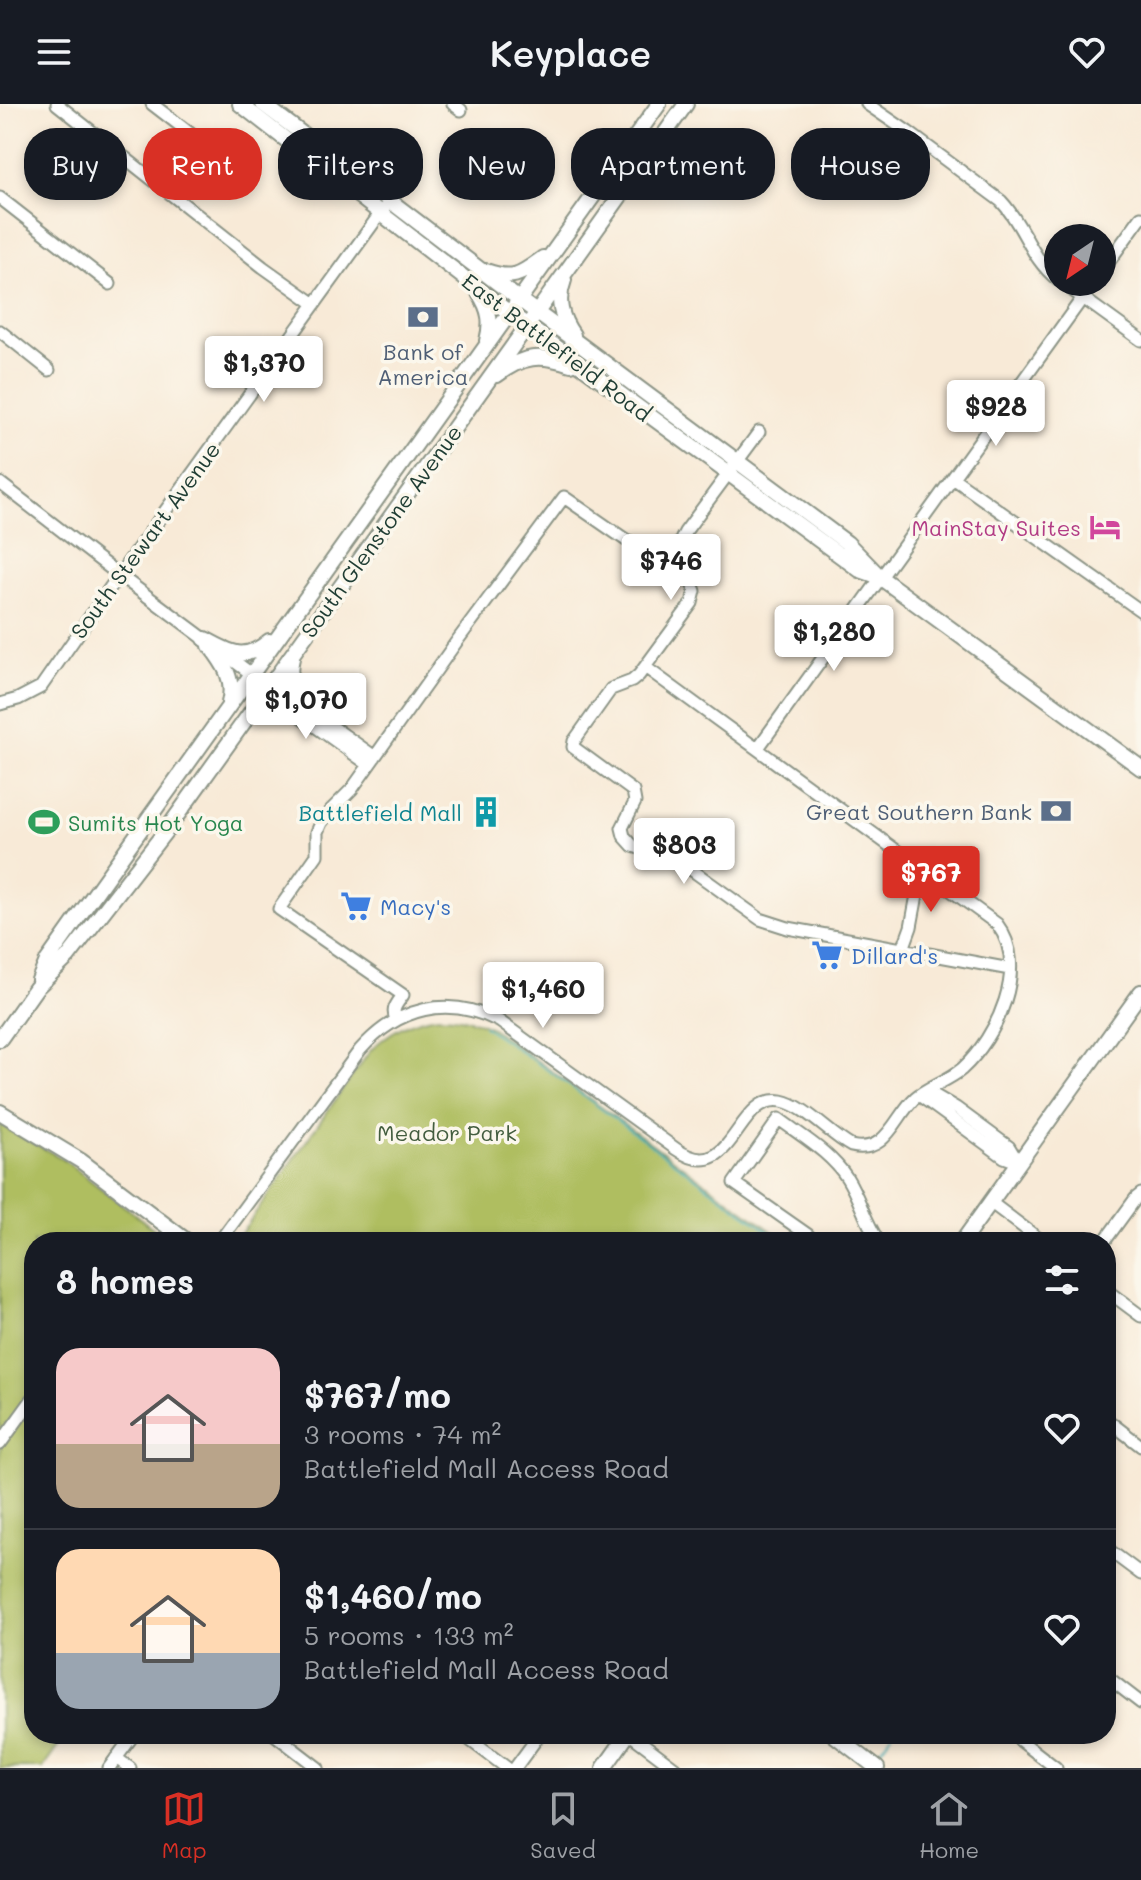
<!DOCTYPE html>
<html lang="en">
<head>
<meta charset="utf-8">
<style>
	:root { --surface:#171b24; --page:#242831; --text:#f1f3f6; --muted:#9ea1a6; --line:#363941; --accent:#d93025 }
	body { margin:0; font-family:Mali,sans-serif; background:var(--page); color:var(--text); height:100vh; display:flex; flex-direction:column; font-size:30px; white-space:nowrap }
	* { box-sizing:border-box; margin:0 }
	p { font-size:26px; color:var(--muted) }
	.icon { flex:none; width:44px; height:44px; fill:none; stroke:currentColor; stroke-width:2; stroke-linecap:round; stroke-linejoin:round }
	.map { position:relative; flex:1; overflow:hidden }
	.side { position:absolute; left:24px; top:1128px; width:1092px; height:512px; display:flex; flex-direction:column; background:var(--surface); border-radius:32px; box-shadow:0 4px 12px #0003 }
	.side>* { flex:none }
	.top-card { position:absolute; left:24px; top:24px; width:1094px; height:72px; display:flex; gap:16px }
	.needle { width:52px; rotate:215deg }
	.fabs { position:absolute; left:1044px; top:120px; display:grid; gap:16px }
	.fabs a { display:grid; place-items:center; width:72px; height:72px; border-radius:50%; background:var(--surface); box-shadow:0 4px 12px #0003; font-size:40px }
	.price { position:absolute; translate:-50% -68px; padding:0 18px; border-radius:8px; background:#fff; color:#222; font-size:26px; line-height:52px; filter:drop-shadow(0 2px 4px #0008) }
	.price::after { content:''; position:absolute; left:50%; top:48px; width:24px; height:18px; margin-left:-12px; background:inherit; clip-path:polygon(0 0,100% 0,50% 100%) }
	.price.on { background:var(--accent); color:#fff }
	ul { padding:0; list-style:none }
	li { display:flex; align-items:center; gap:24px; height:200px; padding:0 32px }
	li+li { border-top:2px solid var(--line) }
	li span { display:grid; place-items:center; flex:none; width:224px; height:160px; border-radius:24px; color:#555 }
	li>.icon { margin-inline-start:auto }
	span .icon { width:96px; height:96px; fill:#fffc; stroke-width:1 }
	li b { font-size:34px }
	h2 { display:flex; justify-content:space-between; align-items:center; height:96px; padding:0 32px; font-size:34px }
	.pill { padding:0 28px; border-radius:32px; background:var(--surface); box-shadow:0 4px 12px #0003; font-size:28px; line-height:72px }
	.pill.on { background:var(--accent); color:#fff }
	header { display:flex; justify-content:space-between; align-items:center; height:104px; padding:0 32px; background:var(--surface); font-size:36px; font-weight:600 }
	.menu { display:flex; justify-content:space-around; align-items:center; height:112px; border-top:2px solid var(--line); background:var(--surface); font-size:22px; color:var(--muted) }
	.menu a { display:grid; justify-items:center; gap:4px }
	.menu .on { color:var(--accent) }
	.map>svg:first-child { display:block }
	.green { fill:#afbe60; stroke:#677e4a; stroke-width:2 }
	.lines { fill:none; stroke-linecap:round; stroke-linejoin:round }
	.stream { stroke:#3aabb4; stroke-width:2 }
	.minor-casing { stroke:#8c9486; stroke-width:15 }
	.major-casing { stroke:#8c9486; stroke-width:18 }
	.minor { stroke:#fff; stroke-width:11 }
	.major { stroke:#fff; stroke-width:14 }
	.labels { text-anchor:middle; dominant-baseline:central; stroke-width:7; stroke-linejoin:round; paint-order:stroke }
	.street-label { font-size:22px; fill:#1f3d34; stroke:#fbf7ec }
	.service-label { font-size:22px; fill:#4e5e75; stroke:#fbf7ec }
	.hotel-label { font-size:22px; fill:#b23c85; stroke:#fbf7ec; text-anchor:end }
	.culture-label { font-size:22px; fill:#0d838f; stroke:#fbf7ec; text-anchor:end }
	.leisure-label { font-size:22px; fill:#27864d; stroke:#fbf7ec; text-anchor:start }
	.shop-label { font-size:22px; fill:#366cbe; stroke:#fbf7ec; text-anchor:start }
	.park-label { font-size:22px; fill:#435d3f; stroke:#fbf7ec }
</style>
</head>
<body>
<header><svg class="icon" aria-label="menu" viewBox="0 0 24 24"><path d="M4 6h16M4 12h16M4 18h16"/></svg>Keyplace<svg class="icon" aria-label="heart" viewBox="0 0 24 24"><path d="M12 20l-8-8c-3-5 5-10 8-4 3-6 11-1 8 4z"/></svg></header>
<div class="map">
<svg width="1141" height="1664" viewBox="0 0 1141 1664">
	<rect width="100%" height="100%" fill="#fbf7ec"/>
	<filter id="ink" filterUnits="userSpaceOnUse"><feTurbulence type="fractalNoise" baseFrequency=".0125" numOctaves="2"/><feDisplacementMap in="SourceGraphic" scale="16" xChannelSelector="R" yChannelSelector="G"/><feConvolveMatrix kernelMatrix="1 2 1 2 8 2 1 2 1" color-interpolation-filters="sRGB"/></filter>
	<filter id="wash" filterUnits="userSpaceOnUse"><feTurbulence type="fractalNoise" baseFrequency=".006" numOctaves="4" result="noise"/><feDisplacementMap in="SourceGraphic" scale="32" xChannelSelector="R" yChannelSelector="G"/><feGaussianBlur stdDeviation="1.8" result="paint"/><feColorMatrix in="noise" values="0 0 0 0 0 0 0 0 0 0 0 0 0 0 0 0 0 1.4 0 .05"/><feComposite in="paint" operator="in"/></filter>
	<g filter="url(#wash)">
		<rect width="100%" height="100%" fill="#f8ead7"/>
		<!-- green -->
		<path class="green" d="M438,912C458,912 474,915 492,924L787,1138H235L370,947C389,927 410,916 438,912Z
			M0,1020L10,1027L60,1053L171,1138H34V1630H67L43,1664H0Z"/>
		<g class="lines">
			<!-- stream -->
			<path class="stream" d="M484,922L559,974L783,1138
				M877,1650L892,1630"/>
		</g>
	</g>
	<g filter="url(#ink)">
		<g class="lines">
			<defs>
				<path id="minor" d="M57,0L263,163L315,200
					M152,0L200,37
					M453,0L461,6
					M867,0L908,28L1001,97C1025,122 1029,153 1058,176
					M0,94L110,180
					M1102,167L1141,113
					M1061,178L1141,236
					M0,227L49,266
					M759,328L685,428C669,456 686,462 695,487L692,499L639,571L632,577L611,585L574,637L573,643L633,687L635,698L622,724L624,732L633,742L649,747L671,751L760,815L788,824L1010,865
					M953,374L1141,507
					M0,379L119,471L269,583L298,610L369,661
					M277,587L295,596L375,653
					M0,600L18,595L41,583L119,471L385,103
					M758,644L1094,178
					M903,845L911,823L922,764
					M396,915C391,905 397,900 403,891L279,805L317,751V728L321,719L331,706L352,685L457,537L564,393L626,436L636,440L678,443
					M927,987L956,1004L1009,1043L1018,1058
					M919,991L1004,1053L1018,1058
					M990,1098L1043,1138
					M808,1131L734,1079L779,1015C803,1033 831,1049 847,1074C860,1095 865,1118 879,1138
					M219,1138L360,946C398,903 447,891 499,917L676,1045C734,1086 735,988 782,997C806,1002 829,1030 851,1042C887,1051 895,1012 915,994C929,982 948,977 962,965C997,933 1030,863 997,820L645,563
					M1104,1138L1136,1094L1141,1090
					M1106,1186L1141,1212
					M1106,1315L1141,1342
					M0,1340L34,1293
					M1106,1444L1141,1470
					M1106,1572L1141,1599
					M274,1630L318,1664
					M462,1630L507,1664
					M630,1630L675,1664
					M1012,1630L1056,1664
					M116,1654L130,1664
					M109,1664L134,1630
					M515,1664L540,1630"/>
				<path id="major" d="M240,0L503,204L860,466L877,472
					M263,0L520,196L847,439L881,474L1141,664
					M486,167C514,177 521,170 543,154
					M564,176C556,197 561,214 573,231
					M479,189C490,206 492,218 487,237
					M497,271C523,251 540,250 571,260
					M205,535C230,549 245,558 269,537
					M210,542C224,560 235,575 229,599
					M292,554C286,577 296,589 310,607
					M255,603L271,597L282,596
					M39,876L47,857L91,795L659,0
					M0,935L36,884L68,853L168,724L686,0
					M0,1008L81,1057L188,1138
					M962,1138L1141,888
					M833,1630L877,1664
					M604,1664L628,1630"/>
			</defs>
			<!-- minor casing -->
			<use href="#minor" class="minor-casing"/>
			<!-- major casing -->
			<use href="#major" class="major-casing"/>
			<!-- minor -->
			<use href="#minor" class="minor"/>
			<!-- major -->
			<use href="#major" class="major"/>
		</g>
	</g>
	<!-- icons -->
	<defs>
		<symbol id="bank-bare" viewBox="-9 -9 18 18"><path d="M-6-4H6V4H-6ZM0-2.3a2.3 2.3 0 1 0 0 4.6a2.3 2.3 0 1 0 0-4.6Z" fill="#5c6f8a" stroke="#fbf7ec" stroke-width="2.5" paint-order="stroke"/></symbol>
		<symbol id="hotel-bare" viewBox="-9 -9 18 18"><path d="M-6-4.5h1.5V1H6V5H4.5V3h-9V5H-6ZM-4 0a1.8 1.8 0 1 1 3.6 0ZM.5 0V-2.5h3Q6-2.5 6 0Z" fill="#d1479c" stroke="#fbf7ec" stroke-width="2.5" paint-order="stroke"/></symbol>
		<symbol id="building-bare" viewBox="-9 -9 18 18"><path d="M-4-6H4V6H1V3H-1V6H-4ZM-2.5-4.3h1.7v1.8h-1.7ZM.8-4.3h1.7v1.8H.8ZM-2.5-1h1.7V.8h-1.7ZM.8-1h1.7V.8H.8Z" fill="#0f9aa8" stroke="#fbf7ec" stroke-width="2.5" paint-order="stroke"/></symbol>
		<symbol id="stadium-bare" viewBox="-9 -9 18 18"><path d="M0-5a6.5 5 0 1 0 0 10a6.5 5 0 1 0 0-10ZM-3.5-1.8h7v3.6h-7Z" fill="#2e9e5b" stroke="#fbf7ec" stroke-width="2.5" paint-order="stroke"/></symbol>
		<symbol id="supermarket-bare" viewBox="-9 -9 18 18"><path d="M-6-5.5h2.5l.6 2H6L4.5 2H-2.5L-4.4-4H-6ZM-1.5 3.2a1.3 1.3 0 1 0 .1 0ZM3 3.2a1.3 1.3 0 1 0 .1 0Z" fill="#3f7fe0" stroke="#fbf7ec" stroke-width="2.5" paint-order="stroke"/></symbol>
	</defs>
	<g fill-rule="evenodd">
		<use href="#bank-bare" x="401" y="191" width="44" height="44"/>
		<use href="#hotel-bare" x="1083" y="401" width="44" height="44"/>
		<use href="#bank-bare" x="1034" y="685" width="44" height="44"/>
		<use href="#building-bare" x="464" y="686" width="44" height="44"/>
		<use href="#stadium-bare" x="22" y="696" width="44" height="44"/>
		<use href="#supermarket-bare" x="334" y="780" width="44" height="44"/>
		<use href="#supermarket-bare" x="805" y="829" width="44" height="44"/>
	</g>
	<g class="labels">
		<!-- street labels -->
		<g class="street-label">
			<text transform="translate(557 243) rotate(37)">East Battlefield Road</text>
			<text transform="translate(381 427) rotate(-54)">South Glenstone Avenue</text>
			<text transform="translate(145 436) rotate(-54)">South Stewart Avenue</text>
		</g>
		<!-- service labels -->
		<g class="service-label">
			<text x="423" y="247">Bank of<tspan x="423" dy="25">America</tspan></text>
			<text x="1032" y="707" text-anchor="end">Great Southern Bank</text>
		</g>
		<!-- hotel labels -->
		<g class="hotel-label">
			<text x="1081" y="423">MainStay Suites</text>
		</g>
		<!-- culture labels -->
		<g class="culture-label">
			<text x="462" y="708">Battlefield Mall</text>
		</g>
		<!-- leisure labels -->
		<g class="leisure-label">
			<text x="68" y="718">Sumits Hot Yoga</text>
		</g>
		<!-- shop labels -->
		<g class="shop-label">
			<text x="380" y="802">Macy's</text>
			<text x="851" y="851">Dillard's</text>
		</g>
		<!-- park labels -->
		<g class="park-label">
			<text x="447" y="1028">Meador Park</text>
		</g>
	</g>
</svg>
<div class="fabs">
<a><svg class="needle" viewBox="-14 -14 28 28"><path d="M0-13l5 13h-10z" fill="#e53935"/><path d="M0 13l5-13h-10z" fill="#9ea1a6"/></svg></a>
</div>
<b class="price" style="left:264px;top:300px">$1,370</b>
<b class="price" style="left:996px;top:344px">$928</b>
<b class="price" style="left:671px;top:498px">$746</b>
<b class="price" style="left:834px;top:569px">$1,280</b>
<b class="price" style="left:306px;top:637px">$1,070</b>
<b class="price" style="left:684px;top:782px">$803</b>
<b class="price on" style="left:931px;top:810px">$767</b>
<b class="price" style="left:543px;top:926px">$1,460</b>
<div class="top-card">
<a class="pill">Buy</a>
<a class="pill on">Rent</a>
<a class="pill">Filters</a>
<a class="pill">New</a>
<a class="pill">Apartment</a>
<a class="pill">House</a>
</div>
<section class="side">
<h2>8 homes<svg class="icon" aria-label="filters" viewBox="0 0 24 24"><path d="M4 7h16M4 17h16"/><circle cx="9" cy="7" r="2"/><circle cx="15" cy="17" r="2"/></svg></h2>
<ul>
<li><span style="background:linear-gradient(#f6c9c9 60%,#b9a48a 0)"><svg class="icon" aria-label="home" viewBox="0 0 24 24"><path d="M3 11l9-7 9 7M6 9v11h12V9"/></svg></span><div><b>$767/mo</b><p>3 rooms · 74 m²</p><p>Battlefield Mall Access Road</p></div><svg class="icon" aria-label="heart" viewBox="0 0 24 24"><path d="M12 20l-8-8c-3-5 5-10 8-4 3-6 11-1 8 4z"/></svg></li>
<li><span style="background:linear-gradient(#ffd9b3 65%,#9aa5b1 0)"><svg class="icon" aria-label="home" viewBox="0 0 24 24"><path d="M3 11l9-7 9 7M6 9v11h12V9"/></svg></span><div><b>$1,460/mo</b><p>5 rooms · 133 m²</p><p>Battlefield Mall Access Road</p></div><svg class="icon" aria-label="heart" viewBox="0 0 24 24"><path d="M12 20l-8-8c-3-5 5-10 8-4 3-6 11-1 8 4z"/></svg></li>
</ul>
</section>
</div>
<nav class="menu">
<a class="on"><svg class="icon" aria-label="map" viewBox="0 0 24 24"><path d="M3 6l6-2 6 2 6-2v14l-6 2-6-2-6 2zM9 4v14M15 6v14"/></svg>Map</a>
<a><svg class="icon" aria-label="saved" viewBox="0 0 24 24"><path d="M7 4h10v16l-5-4-5 4z"/></svg>Saved</a>
<a><svg class="icon" aria-label="home" viewBox="0 0 24 24"><path d="M3 11l9-7 9 7M6 9v11h12V9"/></svg>Home</a>
</nav>
</body>
</html>
